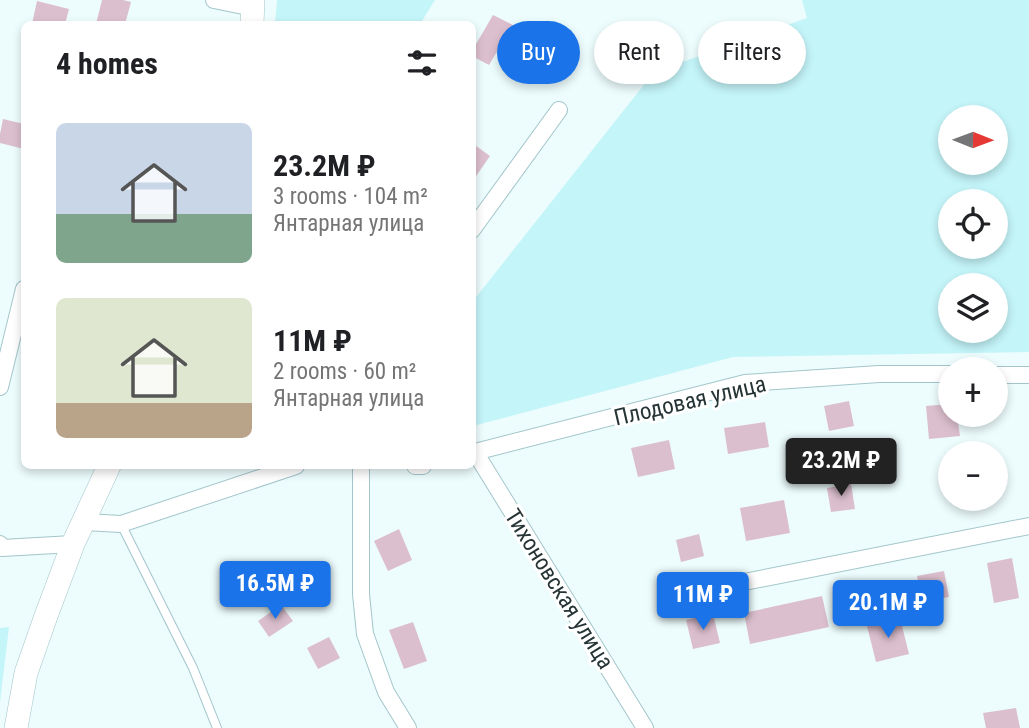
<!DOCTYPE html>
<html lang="en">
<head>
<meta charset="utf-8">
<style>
	:root { --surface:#fff; --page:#f2f2f2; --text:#202124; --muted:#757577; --accent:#1a73e8 }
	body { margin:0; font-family:"Roboto Condensed",sans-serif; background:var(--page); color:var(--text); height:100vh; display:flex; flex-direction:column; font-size:26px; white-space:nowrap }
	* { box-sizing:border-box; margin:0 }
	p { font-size:23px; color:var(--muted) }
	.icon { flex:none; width:38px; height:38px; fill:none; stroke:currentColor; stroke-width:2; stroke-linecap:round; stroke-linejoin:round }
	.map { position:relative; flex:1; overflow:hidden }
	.side { position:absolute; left:21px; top:21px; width:455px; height:448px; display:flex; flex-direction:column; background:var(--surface); border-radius:10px; box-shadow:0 4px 10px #0003 }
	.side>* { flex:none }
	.top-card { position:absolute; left:497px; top:21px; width:427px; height:63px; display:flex; gap:14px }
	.needle { width:46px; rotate:91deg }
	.fabs { position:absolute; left:938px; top:105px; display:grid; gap:14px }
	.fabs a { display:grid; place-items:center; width:70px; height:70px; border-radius:50%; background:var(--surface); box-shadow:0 4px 10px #0003; font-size:35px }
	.price { position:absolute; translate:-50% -60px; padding:0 16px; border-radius:7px; background:var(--accent); color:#fff; font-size:23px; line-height:46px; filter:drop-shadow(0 2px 4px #0008) }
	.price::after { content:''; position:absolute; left:50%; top:42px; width:21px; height:16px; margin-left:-10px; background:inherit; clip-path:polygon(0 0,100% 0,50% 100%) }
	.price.current { background:#222; color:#fff }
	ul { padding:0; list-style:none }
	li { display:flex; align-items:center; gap:21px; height:175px; padding:0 35px }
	li span { display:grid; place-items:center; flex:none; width:196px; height:140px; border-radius:10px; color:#555 }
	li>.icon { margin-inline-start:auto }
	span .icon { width:84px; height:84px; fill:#fffc; stroke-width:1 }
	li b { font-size:30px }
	h2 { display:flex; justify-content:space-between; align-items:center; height:84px; padding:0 35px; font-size:30px }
	.tag { padding:0 24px; border-radius:32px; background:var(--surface); box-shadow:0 4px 10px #0003; font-size:24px; line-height:63px }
	.tag.current { background:var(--accent); color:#fff }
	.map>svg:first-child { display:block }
	.green { fill:#c4f5f9; fill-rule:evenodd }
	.building { fill:#dcbfce }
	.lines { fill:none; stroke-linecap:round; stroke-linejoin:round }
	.service-casing { stroke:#a3c6ca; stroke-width:10 }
	.minor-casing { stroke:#a3c6ca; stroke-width:18 }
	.secondary-casing { stroke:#a3c6ca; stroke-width:24 }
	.service { stroke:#fff; stroke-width:8 }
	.minor { stroke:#fff; stroke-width:16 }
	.secondary { stroke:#fff; stroke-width:23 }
	.labels { text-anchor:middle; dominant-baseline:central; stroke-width:6; stroke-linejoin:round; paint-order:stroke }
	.street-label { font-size:23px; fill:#263435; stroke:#fff }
</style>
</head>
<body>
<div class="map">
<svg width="1029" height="728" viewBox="0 0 1029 728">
	<rect width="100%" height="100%" fill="#edfcfd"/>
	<!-- green -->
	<path class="green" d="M277,0H435L420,24H275Z
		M802,0H1029V352L733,357L473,426V301L654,72L807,18ZM950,117H996V163H950ZM950,201H996V247H950ZM950,285H996V331H950Z
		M9,627L0,702V628Z"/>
	<!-- building -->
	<path class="building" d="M102,0H123L131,2L125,24H96Z
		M37,1L69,9L65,24H32Z
		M493,15L513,25L489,65L472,56V51Z
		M3,119L24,124V149L0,143V134Z
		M472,143L490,156L472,182Z
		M849,401L854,426L829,431L824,406Z
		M950,404V415H957L960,436L929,439L926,406Z
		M765,422L769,447L728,454L724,428Z
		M669,440L675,469L638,477L631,448Z
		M851,484L855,509L831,512L827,488Z
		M784,500L790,533L746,541L740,508Z
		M399,529L412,560L388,571L374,541Z
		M699,534L704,556L681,562L676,540Z
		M1012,558L1019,598L994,603L987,563Z
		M944,571L949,597L921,602L917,576Z
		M822,596L829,627L750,644L744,613Z
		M281,605L293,621L269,637L258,621Z
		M713,614L720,643L693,649L686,620Z
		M900,618L909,654L876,662L867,626Z
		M413,622L427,661L404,669L389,630Z
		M329,637L340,658L318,669L307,648Z
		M1016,708L1020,728H986L983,713Z"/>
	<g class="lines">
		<defs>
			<path id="service" d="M121,524L193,668L217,728"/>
			<path id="minor" d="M214,0L253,8
				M472,230L559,110
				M996,375H1029
				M0,387L24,289
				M475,452L745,383L879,374H950
				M472,453L475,452L645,728
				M361,466V594L365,634L386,692L408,728
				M415,466H423
				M84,522L121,524L296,466
				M0,544L2,548L73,544
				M673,596L1029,526"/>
			<path id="secondary" d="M252,24L253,0
				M16,728L26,673L46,616L73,544L109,466"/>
		</defs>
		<!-- service casing -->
		<use href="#service" class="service-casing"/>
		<!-- minor casing -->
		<use href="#minor" class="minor-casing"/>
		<!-- secondary casing -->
		<use href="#secondary" class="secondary-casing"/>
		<!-- service -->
		<use href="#service" class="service"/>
		<!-- minor -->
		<use href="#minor" class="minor"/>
		<!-- secondary -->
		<use href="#secondary" class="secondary"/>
	</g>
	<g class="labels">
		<!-- street labels -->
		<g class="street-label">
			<text transform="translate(690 401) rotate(-13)">Плодовая улица</text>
			<text transform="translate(559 589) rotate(58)">Тихоновская улица</text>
		</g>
	</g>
</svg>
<div class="fabs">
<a><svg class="needle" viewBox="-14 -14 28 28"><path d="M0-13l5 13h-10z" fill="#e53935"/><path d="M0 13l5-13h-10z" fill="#757577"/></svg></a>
<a><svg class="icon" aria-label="locate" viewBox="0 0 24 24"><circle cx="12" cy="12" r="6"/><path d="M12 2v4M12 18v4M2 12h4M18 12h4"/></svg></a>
<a><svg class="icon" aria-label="layers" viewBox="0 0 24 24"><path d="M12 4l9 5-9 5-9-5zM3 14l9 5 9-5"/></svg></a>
<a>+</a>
<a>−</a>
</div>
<b class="price current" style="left:841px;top:498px">23.2M ₽</b>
<b class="price" style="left:275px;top:621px">16.5M ₽</b>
<b class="price" style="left:703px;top:632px">11M ₽</b>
<b class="price" style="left:888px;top:640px">20.1M ₽</b>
<div class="top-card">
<a class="tag current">Buy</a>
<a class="tag">Rent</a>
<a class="tag">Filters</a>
</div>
<section class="side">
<h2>4 homes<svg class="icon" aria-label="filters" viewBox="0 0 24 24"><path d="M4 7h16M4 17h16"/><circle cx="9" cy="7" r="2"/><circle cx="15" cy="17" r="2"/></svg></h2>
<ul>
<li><span style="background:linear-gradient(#c9d6e8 65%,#7fa58c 0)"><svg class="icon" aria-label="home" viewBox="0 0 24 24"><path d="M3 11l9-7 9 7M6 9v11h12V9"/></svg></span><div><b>23.2M ₽</b><p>3 rooms · 104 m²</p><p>Янтарная улица</p></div></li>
<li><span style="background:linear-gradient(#dfe7d0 75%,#b9a48a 0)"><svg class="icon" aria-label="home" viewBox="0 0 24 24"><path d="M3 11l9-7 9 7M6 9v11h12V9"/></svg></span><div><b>11M ₽</b><p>2 rooms · 60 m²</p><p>Янтарная улица</p></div></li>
</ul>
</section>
</div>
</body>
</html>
